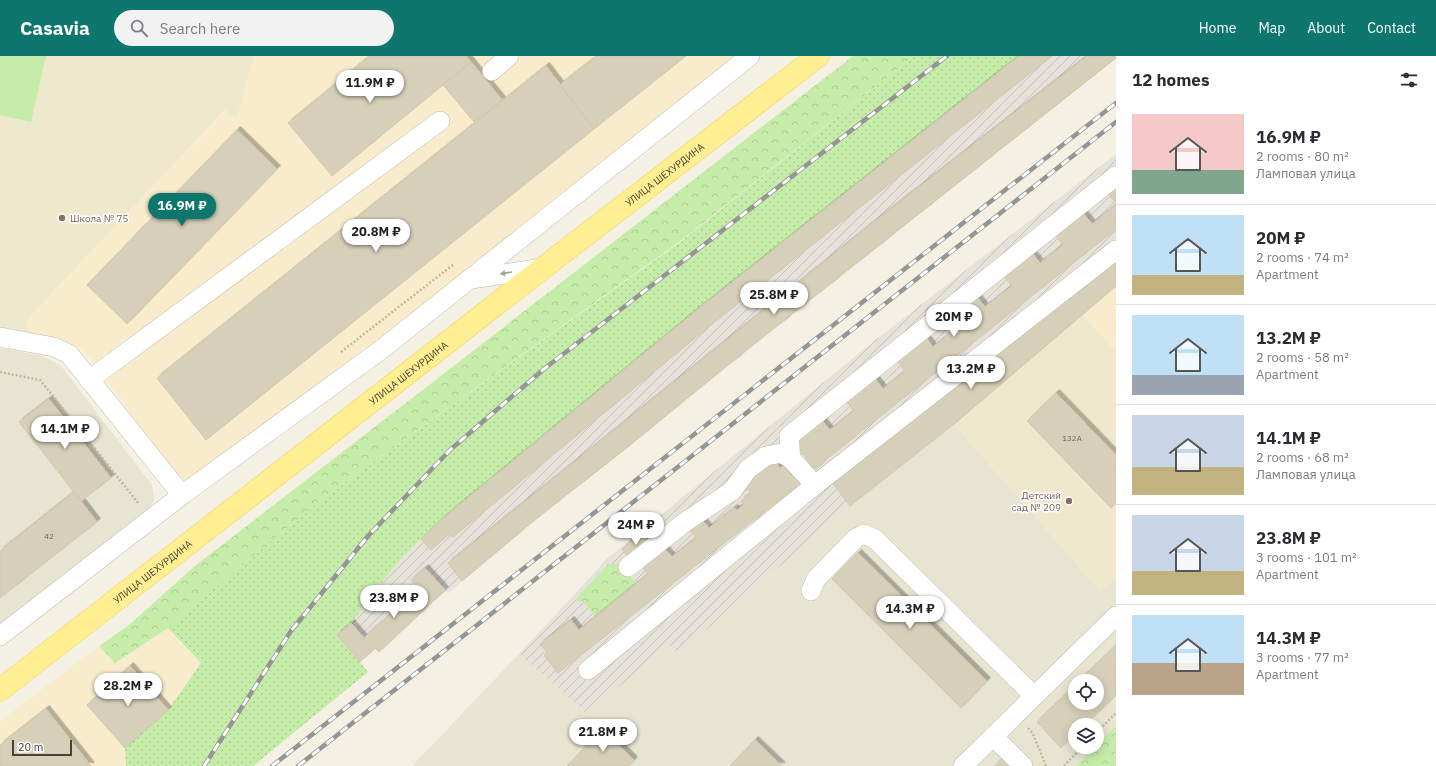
<!DOCTYPE html>
<html lang="en">
<head>
<meta charset="utf-8">
<style>
	:root { --surface:#fff; --page:#f2f2f3; --text:#2b2b33; --muted:#7c7c81; --line:#e1e1e2; --accent:#0f766e }
	body { margin:0; font-family:"IBM Plex Sans",sans-serif; background:var(--page); color:var(--text); height:100vh; display:flex; flex-direction:column; font-size:15px; white-space:nowrap }
	* { box-sizing:border-box; margin:0 }
	p { font-size:13px; color:var(--muted) }
	.icon { flex:none; width:22px; height:22px; fill:none; stroke:currentColor; stroke-width:2; stroke-linecap:round; stroke-linejoin:round }
	.map { position:relative; flex:1; overflow:hidden }
	.details { display:flex; flex-direction:column; background:var(--surface); width:320px }
	.details>* { flex:none }
	.tools { position:absolute; left:1068px; top:618px; display:grid; gap:8px }
	.tools a { display:grid; place-items:center; width:36px; height:36px; border-radius:50%; background:var(--surface); box-shadow:0 2px 10px #0003; font-size:20px }
	.scale { position:absolute; left:12px; bottom:10px; width:60px; box-sizing:border-box; padding-left:4px; border:2px solid #474234; border-top:0; font-size:11px; line-height:14px; white-space:nowrap; color:#474234; -webkit-text-stroke:3px #fff; paint-order:stroke }
	.price { position:absolute; translate:-50% -34px; padding:0 9px; border-radius:14px; background:#fff; color:#222; font-size:13px; line-height:26px; filter:drop-shadow(0 1px 2px #0008) }
	.price::after { content:''; position:absolute; left:50%; top:24px; width:12px; height:9px; margin-left:-6px; background:inherit; clip-path:polygon(0 0,100% 0,50% 100%) }
	.price.current { background:var(--accent); color:#fff }
	ul { padding:0; list-style:none }
	li { display:flex; align-items:center; gap:12px; height:100px; padding:0 16px }
	li+li { border-top:1px solid var(--line) }
	li span { display:grid; place-items:center; flex:none; width:112px; height:80px; border-radius:0px; color:#555 }
	li>.icon { margin-inline-start:auto }
	span .icon { width:48px; height:48px; fill:#fffc; stroke-width:1 }
	li b { font-size:17px }
	h2 { display:flex; justify-content:space-between; align-items:center; height:48px; padding:0 16px; font-size:17px }
	header { display:flex; align-items:center; gap:24px; box-sizing:border-box; height:56px; padding:0 20px; background:var(--accent); color:#fff }
	header strong { font-size:19px }
	nav { display:flex; gap:22px; margin-inline-start:auto; font-size:14px }
	.search { width:280px; height:36px; background:var(--page); display:flex; align-items:center; gap:10px; box-sizing:border-box; padding:0 14px; border-radius:22px; color:var(--muted); font-size:15px }
	main { display:flex; flex:1; min-height:0 }
	.map>svg:first-child { display:block }
	.residential { fill:#e8e4d2; fill-rule:evenodd }
	.commercial { fill:#f8eccd }
	.industrial { fill:url(#industrial-furrows) }
	.education { fill:#eee9cd }
	.grass { fill:url(#grass-dots) }
	.forest { fill:url(#forest-crowns) }
	.garden { fill:#c5eca9 }
	.building { fill:#d6cfb9; stroke:#d2c8ac; filter:url(#shadow) }
	.lines { fill:none; stroke-linecap:round; stroke-linejoin:round }
	.minor-casing { stroke:#c0bba6; stroke-width:20 }
	.major-casing { stroke:#edd559; stroke-width:23 }
	.path { stroke:#c3b996; stroke-width:2.5; stroke-dasharray:2 2; stroke-linecap:butt }
	.minor { stroke:#fff; stroke-width:19 }
	.major { stroke:#ffef92; stroke-width:22 }
	.rail-casing { stroke:#959595; stroke-width:4.5 }
	.rail { stroke:#fff; stroke-width:3; stroke-dasharray:9; stroke-linecap:butt }
	.oneway { fill:#a3a09a }
	.education-dot { fill:#8d6e63; stroke:#fff; stroke-width:1.5 }
	.labels { text-anchor:middle; dominant-baseline:central; stroke-width:3; stroke-linejoin:round; paint-order:stroke }
	.number-label { font-size:8px; fill:#6b6555 }
	.street-label { font-size:10px; fill:#474234; stroke:#fff }
	.education-label { font-size:10px; fill:#785e54; stroke:#fff; text-anchor:start }
</style>
</head>
<body>
<header>
<strong>Casavia</strong>
<div class="search"><svg class="icon" aria-label="search" viewBox="0 0 24 24"><circle cx="10" cy="10" r="6"/><path d="M15 15l6 6"/></svg>Search here</div>
<nav><a>Home</a><a>Map</a><a>About</a><a>Contact</a></nav>
</header>
<main>
<div class="map">
<svg width="1116" height="710" viewBox="0 0 1116 710">
	<defs>
		<pattern id="industrial-furrows" width="10" height="10" patternUnits="userSpaceOnUse"><rect width="10" height="10" fill="#e6e2da"/><path d="M-1 1l2-2M0 10L10 0M9 11l2-2" fill="none" stroke="#c7c3bc"/></pattern>
		<pattern id="grass-dots" width="8" height="8" patternUnits="userSpaceOnUse"><rect width="8" height="8" fill="#c5eca9"/><path d="M2 2h.1M6 6h.1" fill="none" stroke="#abcc92" stroke-width="1.8" stroke-linecap="round"/></pattern>
		<pattern id="forest-crowns" width="20" height="18" patternUnits="userSpaceOnUse"><rect width="20" height="18" fill="#c5eca9"/><path d="M2 6a3 3 0 1 1 6 0M12 15a3 3 0 1 1 6 0" fill="none" stroke="#abcc92"/></pattern>
		<filter id="shadow"><feDropShadow dx="3.5" dy="-3.5" stdDeviation="0" flood-color="#0004"/></filter>
	</defs>
	<rect width="100%" height="100%" fill="#f4f1e4"/>
	<!-- residential -->
	<path class="residential" d="M0,292L43,300L61,310L152,429L154,443L150,453L0,573Z
		M954,368L1100,535L1116,522V710H412L519,598L587,658L668,588L679,597L850,450ZM1075,625H1097V647H1075ZM1075,669H1097V691H1075Z"/>
	<!-- commercial -->
	<path class="commercial" d="M254,0H736L204,423L188,426L173,415L91,303L80,292L56,284L25,279L28,261L226,54L237,62Z
		M1116,230V296L1082,258Z
		M168,572L201,607L168,654L125,692L126,710H0V665L99,590L115,606Z"/>
	<!-- industrial -->
	<path class="industrial" d="M1019,0H1116V2L536,463L462,525L449,537L445,535L379,596L375,592L360,606L337,579L351,567L374,536L401,503L421,483L703,249Z
		M1116,98V230L954,368L850,450L678,598L668,589L587,658L519,598L607,503L874,285Z"/>
	<!-- education -->
	<path class="education" d="M0,0H254L237,62L225,54L29,261L25,279L0,274Z
		M1082,258L1116,296V522L1100,535L954,368Z"/>
	<!-- grass -->
	<path class="grass" d="M914,0H1019L703,249L421,483L401,503L374,536L351,567L337,579L368,616L253,710H126L125,692L168,654L201,607L168,572L255,498L331,436L679,187Z"/>
	<!-- forest -->
	<path class="forest" d="M853,0H914L679,186L331,436L255,498L168,572L115,607L99,590L129,569L196,509L446,316Z
		M608,508H622L636,528L596,560L582,545L575,544Z
		M1116,670V710H1076L1095,691H1097V689Z"/>
	<!-- garden -->
	<path class="garden" d="M0,0H46L31,66L0,59Z"/>
	<!-- building -->
	<path class="building" d="M370,0H466L471,6L332,120L288,67Z
		M597,0H686L594,73L560,29Z
		M1019,0H1052L717,264L453,481L449,478L431,494L421,483L443,462L703,249Z
		M1087,0H1116V2L740,299L629,390L536,463L462,525L448,507L875,165Z
		M471,6L502,44L474,66L443,29Z
		M546,10L594,73L206,384L157,322Z
		M237,74L277,113L127,268L87,229Z
		M1116,131V147L1108,137Z
		M1116,149V173L814,413L793,384L820,362L830,374L854,355L845,344L874,321L883,333L905,315L896,303L925,280L933,291L957,272L950,262L977,241L985,251L1012,230L1003,219L1032,197L1040,207L1063,189L1055,179L1083,157L1092,168Z
		M1116,202V230L954,368L850,450L832,426Z
		M1056,337L1116,399V447L1111,452L1027,365Z
		M49,343L111,422L81,445L19,366Z
		M772,402L780,412L784,410L792,420L795,417L801,427L558,617L544,599L547,596L540,588L571,564L579,574L648,518L642,511L665,493L672,501L696,482L689,473L701,463L709,472L734,452L737,454L744,449L741,445L751,437L742,426Z
		M74,436L97,466L0,542V495Z
		M641,476L650,487L630,504L622,493Z
		M858,497L987,625L961,652L832,523Z
		M425,512L445,534L379,596L375,592L360,606L337,579L351,567L364,582L419,532L411,524Z
		M1116,589V639L1085,669H1075V678L1061,692L1037,666L1075,629V647H1097V625H1079Z
		M130,610L168,654L125,692L87,649Z
		M46,653L91,710H0V689Z
		M603,673L634,704L629,710H567Z
		M755,684L782,710H730Z
		M1002,703L1009,710H994Z"/>
	<g class="lines">
		<defs>
			<path id="minor" d="M492,15L509,0
				M471,223L543,212
				M0,281L54,291L69,298L182,439
				M89,324L440,65
				M791,403L789,380L1116,120
				M628,511L685,466L732,435L748,413L766,400L782,397L791,403L815,429
				M811,535L816,523L856,482L864,478L875,483L1034,640
				M0,580L182,439L382,293L750,0
				M588,614L815,429L1116,194
				M993,680L1023,710
				M963,710L1116,560"/>
			<g id="major">
				<path id="s1" d="M0,634L543,212L818,0"/>
			</g>
		</defs>
		<!-- minor casing -->
		<use href="#minor" class="minor-casing"/>
		<!-- major casing -->
		<use href="#major" class="major-casing"/>
		<!-- path -->
		<path class="path" d="M341,296L454,208
			M0,316L40,324L139,448
			M1028,672L1033,678L1046,710
			M1097,676L1116,657
			M1064,710L1082,691"/>
		<!-- minor -->
		<use href="#minor" class="minor"/>
		<!-- major -->
		<use href="#major" class="major"/>
		<defs>
			<path id="rail" d="M204,710L291,575L368,480L450,394L544,313L947,0
				M272,710L1116,47
				M298,710L1116,66"/>
		</defs>
		<!-- rail casing -->
		<use href="#rail" class="rail-casing"/>
		<!-- rail -->
		<use href="#rail" class="rail"/>
	</g>
	<!-- one-way arrows -->
	<defs><path id="oneway-solid" d="M-6-.8H1V-3.2L6.5 0L1 3.2V.8H-6Z"/></defs>
	<use class="oneway" href="#oneway-solid" transform="translate(506 217) rotate(171)"/>
	<!-- markers -->
	<g class="education-dot">
		<circle cx="62" cy="162" r="4"/>
		<circle cx="1069" cy="445" r="4"/>
	</g>
	<g class="labels">
		<!-- number labels -->
		<g class="number-label">
			<text x="1072" y="382">132А</text>
			<text x="49" y="480">42</text>
		</g>
		<!-- street labels -->
		<g class="street-label">
			<text stroke="none"><textPath href="#s1" startOffset="841">УЛИЦА ШЕХУРДИНА</textPath></text>
			<text stroke="none"><textPath href="#s1" startOffset="517">УЛИЦА ШЕХУРДИНА</textPath></text>
			<text stroke="none"><textPath href="#s1" startOffset="193">УЛИЦА ШЕХУРДИНА</textPath></text>
		</g>
		<!-- education labels -->
		<g class="education-label">
			<text x="70" y="162">Школа № 75</text>
			<text x="1061" y="439" text-anchor="end">Детский<tspan x="1061" dy="12">сад № 209</tspan></text>
		</g>
	</g>
</svg>
<div class="tools">
<a><svg class="icon" aria-label="locate" viewBox="0 0 24 24"><circle cx="12" cy="12" r="6"/><path d="M12 2v4M12 18v4M2 12h4M18 12h4"/></svg></a>
<a><svg class="icon" aria-label="layers" viewBox="0 0 24 24"><path d="M12 4l9 5-9 5-9-5zM3 14l9 5 9-5"/></svg></a>
</div>
<div class="scale">20 m</div>
<b class="price" style="left:370px;top:48px">11.9M ₽</b>
<b class="price current" style="left:182px;top:171px">16.9M ₽</b>
<b class="price" style="left:376px;top:197px">20.8M ₽</b>
<b class="price" style="left:774px;top:260px">25.8M ₽</b>
<b class="price" style="left:954px;top:282px">20M ₽</b>
<b class="price" style="left:971px;top:334px">13.2M ₽</b>
<b class="price" style="left:65px;top:394px">14.1M ₽</b>
<b class="price" style="left:636px;top:490px">24M ₽</b>
<b class="price" style="left:394px;top:563px">23.8M ₽</b>
<b class="price" style="left:910px;top:574px">14.3M ₽</b>
<b class="price" style="left:128px;top:651px">28.2M ₽</b>
<b class="price" style="left:603px;top:697px">21.8M ₽</b>
</div>
<section class="details">
<h2>12 homes<svg class="icon" aria-label="filters" viewBox="0 0 24 24"><path d="M4 7h16M4 17h16"/><circle cx="9" cy="7" r="2"/><circle cx="15" cy="17" r="2"/></svg></h2>
<ul>
<li><span style="background:linear-gradient(#f6c9c9 70%,#7fa58c 0)"><svg class="icon" aria-label="home" viewBox="0 0 24 24"><path d="M3 11l9-7 9 7M6 9v11h12V9"/></svg></span><div><b>16.9M ₽</b><p>2 rooms · 80 m²</p><p>Ламповая улица</p></div></li>
<li><span style="background:linear-gradient(#bfe0f5 75%,#c2b280 0)"><svg class="icon" aria-label="home" viewBox="0 0 24 24"><path d="M3 11l9-7 9 7M6 9v11h12V9"/></svg></span><div><b>20M ₽</b><p>2 rooms · 74 m²</p><p>Apartment</p></div></li>
<li><span style="background:linear-gradient(#bfe0f5 75%,#9aa5b1 0)"><svg class="icon" aria-label="home" viewBox="0 0 24 24"><path d="M3 11l9-7 9 7M6 9v11h12V9"/></svg></span><div><b>13.2M ₽</b><p>2 rooms · 58 m²</p><p>Apartment</p></div></li>
<li><span style="background:linear-gradient(#c9d6e8 65%,#c2b280 0)"><svg class="icon" aria-label="home" viewBox="0 0 24 24"><path d="M3 11l9-7 9 7M6 9v11h12V9"/></svg></span><div><b>14.1M ₽</b><p>2 rooms · 68 m²</p><p>Ламповая улица</p></div></li>
<li><span style="background:linear-gradient(#c9d6e8 70%,#c2b280 0)"><svg class="icon" aria-label="home" viewBox="0 0 24 24"><path d="M3 11l9-7 9 7M6 9v11h12V9"/></svg></span><div><b>23.8M ₽</b><p>3 rooms · 101 m²</p><p>Apartment</p></div></li>
<li><span style="background:linear-gradient(#bfe0f5 60%,#b9a48a 0)"><svg class="icon" aria-label="home" viewBox="0 0 24 24"><path d="M3 11l9-7 9 7M6 9v11h12V9"/></svg></span><div><b>14.3M ₽</b><p>3 rooms · 77 m²</p><p>Apartment</p></div></li>
</ul>
</section>
</main>
</body>
</html>
